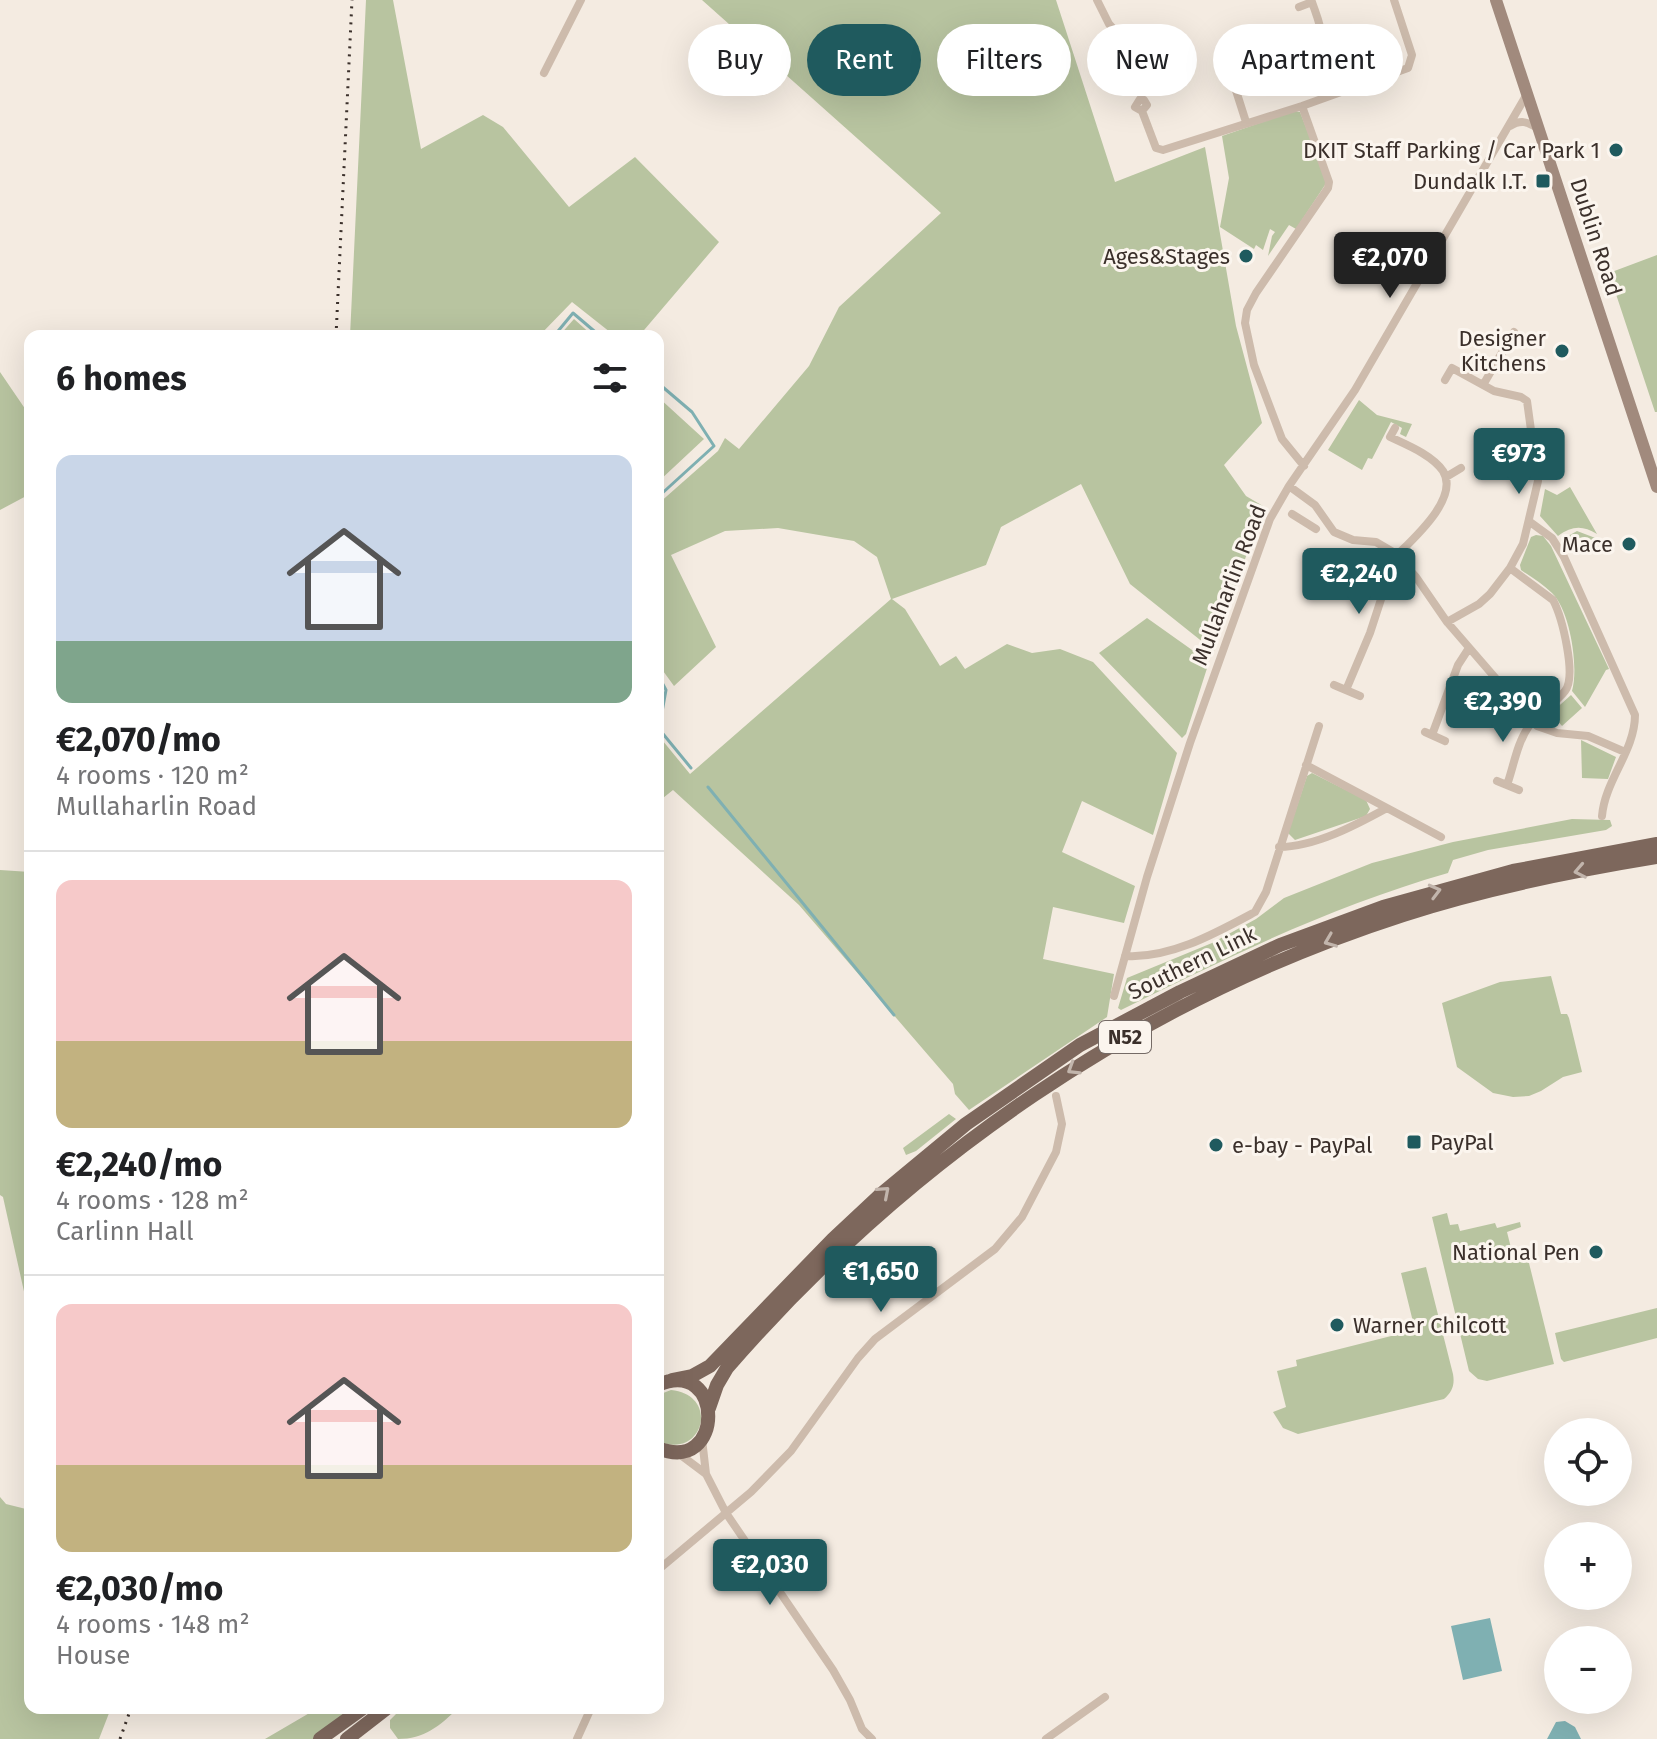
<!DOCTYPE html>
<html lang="en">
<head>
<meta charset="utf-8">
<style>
	:root { --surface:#fff; --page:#f2f2f2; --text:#202124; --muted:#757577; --line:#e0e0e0; --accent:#1f5a5e }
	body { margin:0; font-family:"Fira Sans",sans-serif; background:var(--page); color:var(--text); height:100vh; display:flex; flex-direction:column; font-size:30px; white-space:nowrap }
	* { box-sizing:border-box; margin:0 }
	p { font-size:26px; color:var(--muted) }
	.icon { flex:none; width:44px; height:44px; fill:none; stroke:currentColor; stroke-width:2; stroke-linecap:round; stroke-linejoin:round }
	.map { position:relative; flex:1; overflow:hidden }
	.panel { position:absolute; left:24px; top:330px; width:640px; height:1384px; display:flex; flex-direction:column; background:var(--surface); border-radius:16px; box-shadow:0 8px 32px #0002 }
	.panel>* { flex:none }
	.guide { position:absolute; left:688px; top:24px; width:760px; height:72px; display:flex; gap:16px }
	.controls { position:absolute; left:1544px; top:1418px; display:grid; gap:16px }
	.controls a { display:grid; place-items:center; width:88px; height:88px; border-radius:50%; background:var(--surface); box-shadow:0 8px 32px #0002; font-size:40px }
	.price { position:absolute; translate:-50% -68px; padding:0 18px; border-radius:8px; background:var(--accent); color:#fff; font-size:26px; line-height:52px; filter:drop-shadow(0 2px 4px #0008) }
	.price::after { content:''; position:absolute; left:50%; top:48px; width:24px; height:18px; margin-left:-12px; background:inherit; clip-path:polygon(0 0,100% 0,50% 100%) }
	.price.active { background:#222; color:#fff }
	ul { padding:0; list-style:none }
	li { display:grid; align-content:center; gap:16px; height:424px; padding:0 32px }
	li+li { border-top:2px solid var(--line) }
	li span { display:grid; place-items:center; height:248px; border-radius:16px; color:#555 }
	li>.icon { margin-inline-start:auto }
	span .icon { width:144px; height:144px; fill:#fffc; stroke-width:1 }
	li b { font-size:34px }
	h2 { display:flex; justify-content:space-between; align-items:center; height:96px; padding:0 32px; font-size:34px }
	.tag { padding:0 28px; border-radius:36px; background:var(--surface); box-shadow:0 8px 32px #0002; font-size:28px; line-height:72px }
	.tag.active { background:var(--accent); color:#fff }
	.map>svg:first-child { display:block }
	.green { fill:#b8c4a0 }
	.water { fill:#7fb0b2 }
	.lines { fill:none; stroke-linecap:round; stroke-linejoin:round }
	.stream { stroke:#7fb0b2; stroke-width:3 }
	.street { stroke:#cdbbac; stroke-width:8 }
	.secondary { stroke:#a18a7d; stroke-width:12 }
	.primary { stroke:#7d675c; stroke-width:14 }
	.rail { stroke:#3b302b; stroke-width:3; stroke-dasharray:2 6; stroke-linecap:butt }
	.oneway { stroke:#c2b5ac }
	.poi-dot { fill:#1f5a5e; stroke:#fbf5ee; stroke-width:3 }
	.labels { text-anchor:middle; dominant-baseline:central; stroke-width:6; stroke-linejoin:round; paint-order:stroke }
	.shield { fill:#fbf5ee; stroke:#756b66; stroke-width:2 }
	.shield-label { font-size:20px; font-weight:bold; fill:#3b302b }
	.poi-label { font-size:22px; fill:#3b302b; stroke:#fbf5ee; text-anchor:end }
	.street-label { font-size:22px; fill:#3b302b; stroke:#fbf5ee }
</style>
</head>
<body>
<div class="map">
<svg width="1657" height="1739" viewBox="0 0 1657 1739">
	<rect width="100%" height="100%" fill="#f4ebe1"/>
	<!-- green -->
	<path class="green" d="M366,0H393L421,149L483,115L503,127L569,207L635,157L719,242L639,336H615L572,302L539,336H350Z
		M702,0H1056L1115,182L1205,147L1236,326L1262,423L1224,465L1246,496L1263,506L1214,651L1130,584L1081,484L1001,527L986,565L892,599L905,609L940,666L956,656L965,669L1007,644L1032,653L1060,649L1093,662L1177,753L1153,835L1082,801L1062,852L1135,886L1124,923L1053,907L1043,959L1114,974L1107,1017L969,1110L955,1094L953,1084L799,905L673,790L658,802V735L690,774L891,599L877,557L854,541L778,528L725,531L671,555L716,647L674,686L658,664V504L718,451L725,438L739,449L809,366L839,307L941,213Z
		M1294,111L1300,112L1325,176V185L1296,229L1289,225L1268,256L1272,236L1275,232L1270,229L1263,250L1256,245L1254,249L1220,227L1229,178L1222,136Z
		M1657,255V412H1655L1609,273Z
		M574,319L593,336H559Z
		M0,372L30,416V494L0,510Z
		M658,397L704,439L658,482Z
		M1359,400L1377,415L1412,424L1406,437L1400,434L1402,428L1391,422L1372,459L1368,458L1362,470L1328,450Z
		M1570,487L1597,534C1582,525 1572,526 1558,536L1540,516L1545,489L1557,495Z
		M1577,531L1598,539L1568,552L1561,540Z
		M1536,535L1543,536L1551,546L1609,669L1606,670L1585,707L1572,691C1579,667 1570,610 1552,593C1543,584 1531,577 1521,570L1520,565L1531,537Z
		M1147,618L1209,662L1186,734L1182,738L1099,653Z
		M1571,695L1582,708L1562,726L1551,713Z
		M1581,740L1616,757L1608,779L1582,778Z
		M1312,773L1366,800L1370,809L1366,816L1295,840L1288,833L1307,776Z
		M1572,819L1610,820L1612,826L1606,830L1488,850L1453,860L1448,873C1333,906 1228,957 1121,1010L1118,1008L1127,978L1212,943L1256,919L1284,898L1372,863L1453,842Z
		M0,870L30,872V1304L25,1296L3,1197L0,1195Z
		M1551,976L1561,1014H1567L1569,1018L1582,1072L1563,1077L1541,1091L1529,1096L1513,1097L1493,1093L1457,1067L1442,1003L1500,982Z
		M949,1114L956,1119L916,1151L906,1155L903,1148Z
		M1447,1213L1450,1225L1458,1224L1460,1231L1495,1223L1497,1228L1520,1222L1521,1227L1507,1232L1512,1252L1522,1250L1527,1255L1554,1364L1487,1381L1478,1379L1469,1371L1432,1217Z
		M1426,1267L1453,1374C1455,1385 1452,1392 1444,1399L1298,1434L1283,1428L1273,1412L1286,1407L1277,1371L1297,1366L1296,1360L1415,1330L1401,1273Z
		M1657,1308V1338L1564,1362L1561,1359L1555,1333Z
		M671,1390C721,1395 703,1461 658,1441V1395Z
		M0,1497L6,1504L30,1510V1708H111L99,1739H0Z
		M318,1708H355L314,1739H265Z
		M402,1708H458C440,1726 424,1739 398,1739L390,1728V1720Z"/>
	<!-- water -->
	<path class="water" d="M1490,1618L1502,1671L1463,1680L1451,1626Z
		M1565,1721L1575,1727L1581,1739H1547L1556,1722Z"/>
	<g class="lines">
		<!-- stream -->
		<path class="stream" d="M554,336L573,313L600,336
			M658,383L692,412L714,446L658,497
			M658,675L666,690L659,729L691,768
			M708,787L894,1015"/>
		<!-- street -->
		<path class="street" d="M1097,0L1109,24L1127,44L1122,51
			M1299,7L1312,2C1316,14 1322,27 1322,40C1323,66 1316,70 1328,96
			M544,73L581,0
			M1232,78L1227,77L1225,73L1229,66L1234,67L1237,71L1232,78L1246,122
			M1302,106L1329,182L1328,188L1256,293L1247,310L1245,323L1254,365L1282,439L1304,466
			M1142,111L1147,105L1144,100L1140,99L1135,107L1142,111L1156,148L1163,150L1302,106L1408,68L1412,55L1394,0
			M1510,126C1520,120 1527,121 1537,128
			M1445,380L1452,368L1494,391L1521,397L1527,401L1538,481L1523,544L1510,568L1490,594L1479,604L1447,622
			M1483,385L1514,332
			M1395,428L1390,437C1407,445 1432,455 1443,471C1460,498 1413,539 1396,556
			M1446,477L1461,468
			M1289,486L1315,505L1334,532L1353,540L1376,542L1393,552L1416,577L1447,622L1537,726L1557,733L1588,736L1625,752
			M1292,514L1316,529
			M1530,522L1552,538L1564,557L1635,715C1635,751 1605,780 1602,816
			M1334,685L1360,696
			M1346,690L1370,633L1386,584L1402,561
			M1425,732L1445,741
			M1432,735L1458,665L1469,648
			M1497,781L1519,790
			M1507,785C1514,765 1517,743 1529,726C1538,712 1555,704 1565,691C1577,676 1562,617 1553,600L1510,568
			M1387,808L1441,837
			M1279,847C1315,847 1356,825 1387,808L1306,765
			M1125,956C1170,959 1216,933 1255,912L1266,892L1319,726
			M1114,996L1147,877L1190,743L1270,519L1289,486L1355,390L1527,94
			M702,1439L706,1474L726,1513L833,1670L850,1700L862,1729L872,1739
			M678,1453L706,1474
			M658,1570L751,1492L791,1451L858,1358L875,1339L995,1249L1022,1217L1056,1152L1062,1124L1056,1096
			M577,1739L591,1708
			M1046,1739L1105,1697"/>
		<!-- secondary -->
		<path class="secondary" d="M1496,0L1657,487"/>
		<!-- primary -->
		<path class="primary" d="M672,1380L692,1376L710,1366L833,1239L879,1196L966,1124L1080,1045L1180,992L1280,945L1383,907L1513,871L1657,844
			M658,1385C725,1356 725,1476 658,1448
			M709,1408L717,1385L727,1368C908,1159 1139,1000 1403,915C1486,888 1571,871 1657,857
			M320,1739L363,1708
			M347,1739L387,1708"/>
		<!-- rail -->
		<path class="rail" d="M336,336L352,0
			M120,1739L131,1708"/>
	</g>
	<!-- one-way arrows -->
	<defs><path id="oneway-chevron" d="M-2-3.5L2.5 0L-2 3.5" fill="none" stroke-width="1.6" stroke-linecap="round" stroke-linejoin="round" transform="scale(2)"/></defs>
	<g class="oneway">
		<use href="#oneway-chevron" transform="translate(1580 871) rotate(169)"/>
		<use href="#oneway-chevron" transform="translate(1435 891) rotate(-15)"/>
		<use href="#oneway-chevron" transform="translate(1330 941) rotate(158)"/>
		<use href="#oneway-chevron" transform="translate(1073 1069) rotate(148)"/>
		<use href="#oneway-chevron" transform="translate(884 1192) rotate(-41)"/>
	</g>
	<!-- markers -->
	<g class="poi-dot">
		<circle cx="1616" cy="150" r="8"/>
		<rect x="1535" y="173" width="16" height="16" rx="4"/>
		<circle cx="1246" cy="256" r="8"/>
		<circle cx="1562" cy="351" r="8"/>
		<circle cx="1629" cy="544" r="8"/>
		<rect x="1406" y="1134" width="16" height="16" rx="4"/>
		<circle cx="1216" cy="1145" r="8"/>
		<circle cx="1596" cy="1252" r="8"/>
		<circle cx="1337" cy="1325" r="8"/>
	</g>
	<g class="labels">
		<!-- shield labels -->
		<rect class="shield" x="1099" y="1021" width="52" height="32" rx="6"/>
		<g class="shield-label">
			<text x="1125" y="1037">N52</text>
		</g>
		<!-- poi labels -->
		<g class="poi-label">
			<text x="1600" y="150">DKIT Staff Parking / Car Park 1</text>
			<text x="1527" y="181">Dundalk I.T.</text>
			<text x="1230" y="256">Ages&amp;Stages</text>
			<text x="1546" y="338">Designer<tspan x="1546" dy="25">Kitchens</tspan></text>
			<text x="1613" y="544">Mace</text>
			<text x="1430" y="1142" text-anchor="start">PayPal</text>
			<text x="1232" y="1145" text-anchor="start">e-bay - PayPal</text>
			<text x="1580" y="1252">National Pen</text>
			<text x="1353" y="1325" text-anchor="start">Warner Chilcott</text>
		</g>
		<!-- street labels -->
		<g class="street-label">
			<text transform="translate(1596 237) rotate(72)">Dublin Road</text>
			<text transform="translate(1229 585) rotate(-69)">Mullaharlin Road</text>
			<text transform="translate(1192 963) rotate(-26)">Southern Link</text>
		</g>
	</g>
</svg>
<div class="controls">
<a><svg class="icon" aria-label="locate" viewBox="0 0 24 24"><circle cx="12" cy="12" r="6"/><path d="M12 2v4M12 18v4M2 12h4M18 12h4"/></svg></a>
<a>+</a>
<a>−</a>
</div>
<b class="price active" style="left:1390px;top:300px">€2,070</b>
<b class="price" style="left:1519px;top:496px">€973</b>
<b class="price" style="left:1359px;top:616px">€2,240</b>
<b class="price" style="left:1503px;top:744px">€2,390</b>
<b class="price" style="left:881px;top:1314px">€1,650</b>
<b class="price" style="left:770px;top:1607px">€2,030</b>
<div class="guide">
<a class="tag">Buy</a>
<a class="tag active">Rent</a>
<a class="tag">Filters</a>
<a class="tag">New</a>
<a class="tag">Apartment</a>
</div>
<section class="panel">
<h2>6 homes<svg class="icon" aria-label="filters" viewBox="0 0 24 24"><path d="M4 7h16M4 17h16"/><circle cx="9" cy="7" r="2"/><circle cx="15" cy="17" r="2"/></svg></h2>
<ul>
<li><span style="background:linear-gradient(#c9d6e8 75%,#7fa58c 0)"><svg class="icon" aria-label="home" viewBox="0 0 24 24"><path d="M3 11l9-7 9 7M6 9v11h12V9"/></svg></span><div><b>€2,070/mo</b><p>4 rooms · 120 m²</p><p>Mullaharlin Road</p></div></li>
<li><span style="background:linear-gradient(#f6c9c9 65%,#c2b280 0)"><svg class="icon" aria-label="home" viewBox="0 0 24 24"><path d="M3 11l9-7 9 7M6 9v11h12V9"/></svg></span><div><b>€2,240/mo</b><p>4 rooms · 128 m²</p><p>Carlinn Hall</p></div></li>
<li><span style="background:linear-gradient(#f6c9c9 65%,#c2b280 0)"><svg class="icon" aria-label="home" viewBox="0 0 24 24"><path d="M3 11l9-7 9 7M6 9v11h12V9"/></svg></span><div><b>€2,030/mo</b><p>4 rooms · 148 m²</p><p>House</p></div></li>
</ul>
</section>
</div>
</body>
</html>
